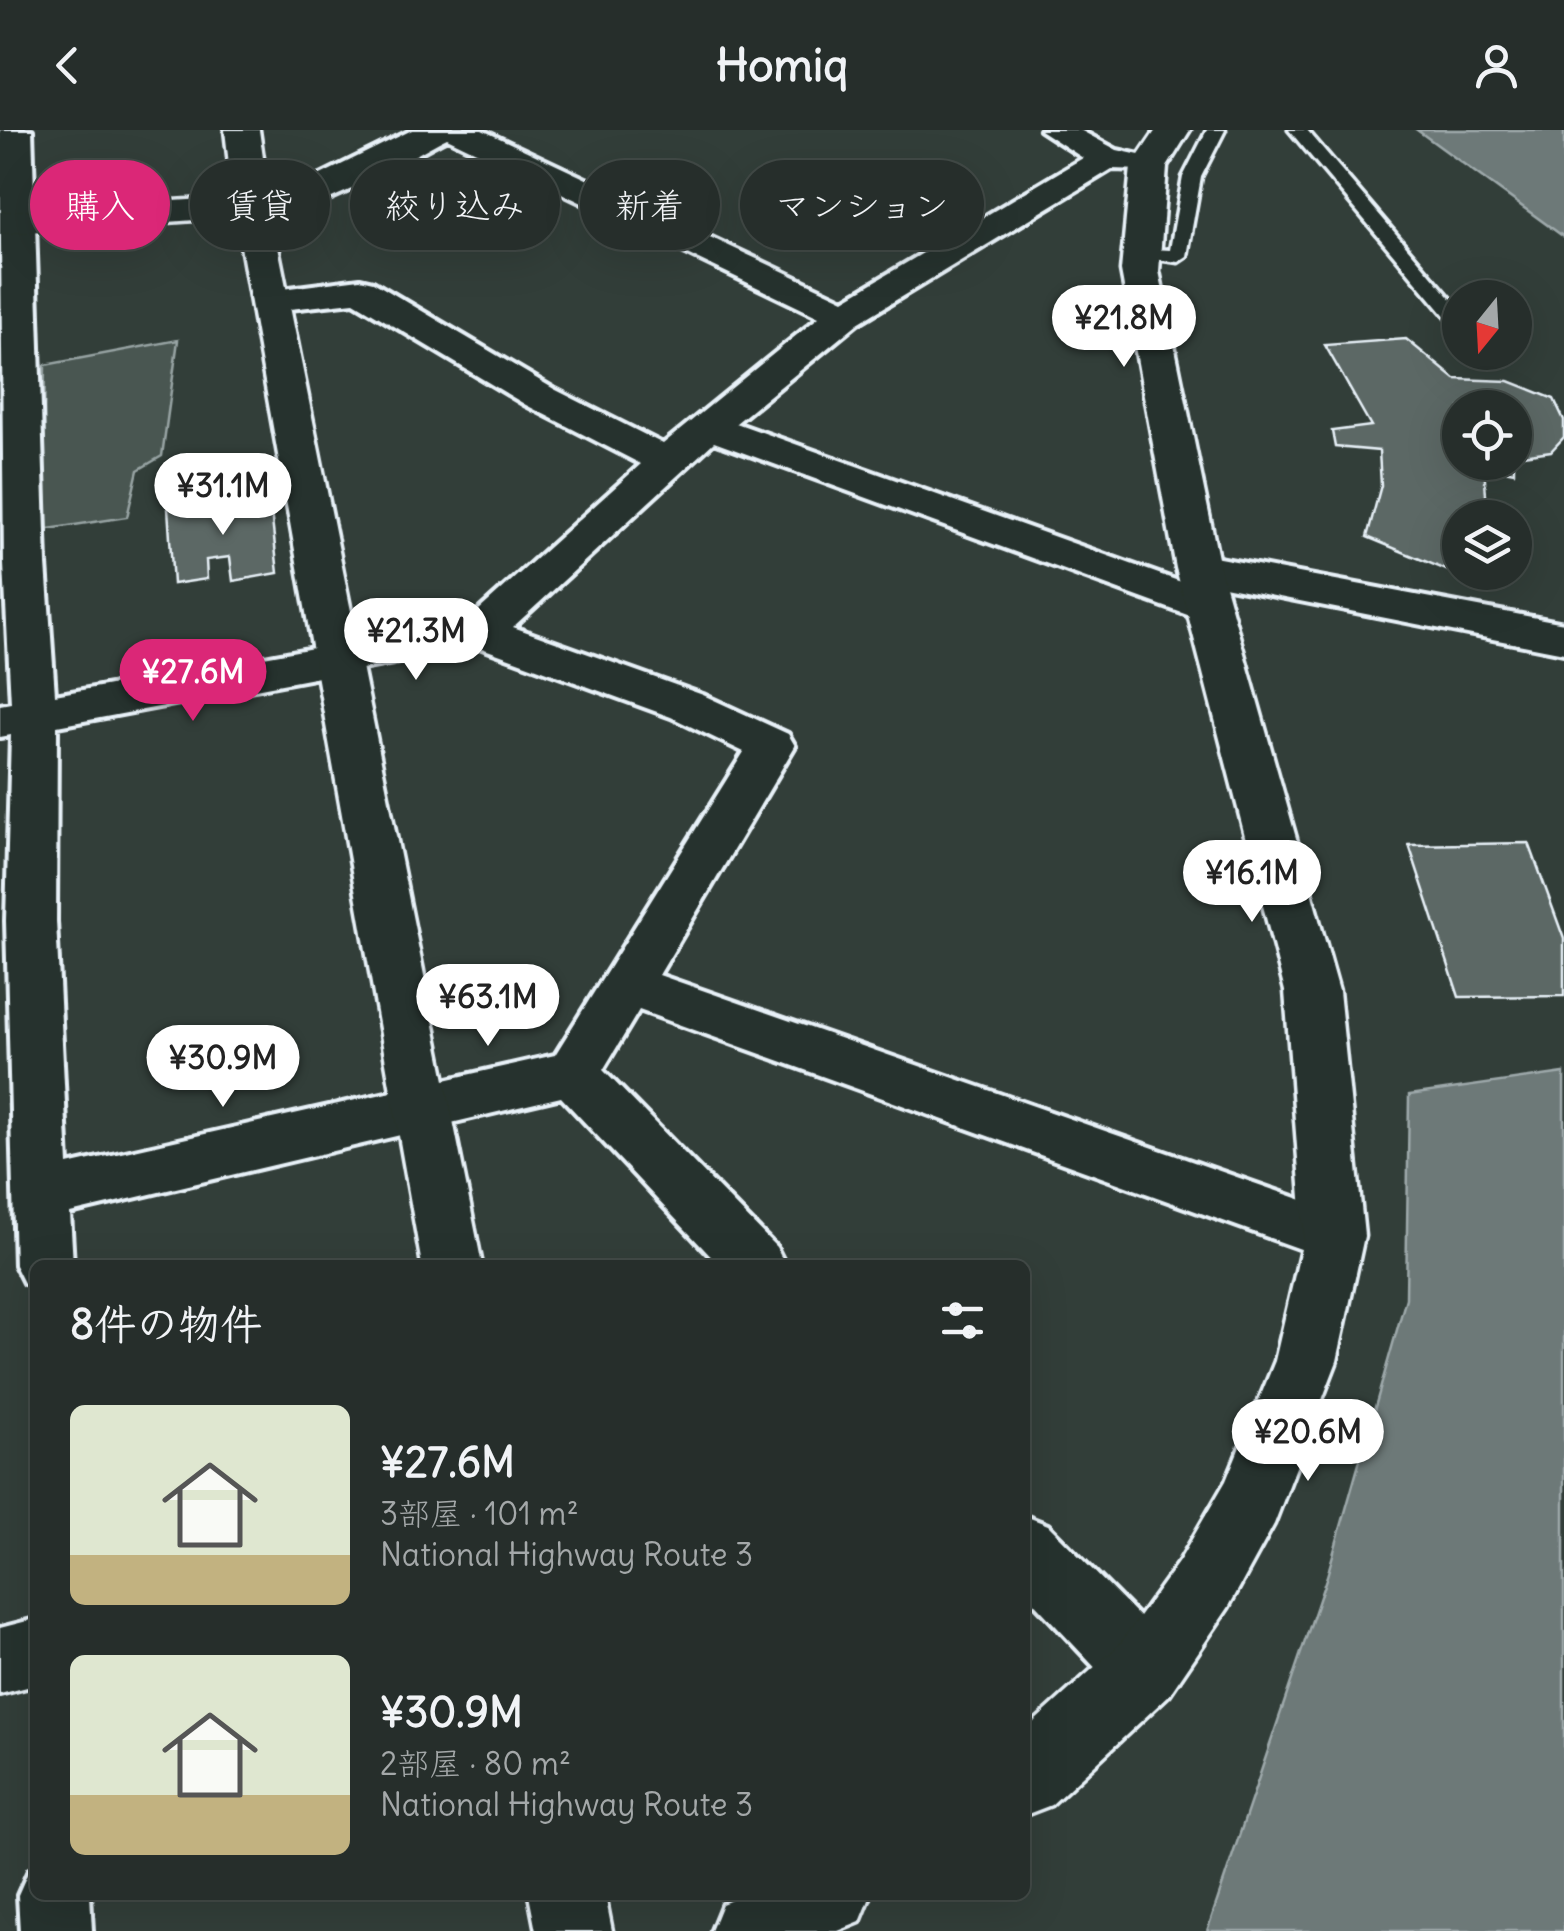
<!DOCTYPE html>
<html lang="ja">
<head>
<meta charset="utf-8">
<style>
	:root { --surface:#262e2b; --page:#323a37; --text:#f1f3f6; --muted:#a4a8a9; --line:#424a47; --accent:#db2777 }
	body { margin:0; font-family:Delius,"Klee One",sans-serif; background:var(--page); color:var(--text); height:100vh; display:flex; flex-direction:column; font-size:38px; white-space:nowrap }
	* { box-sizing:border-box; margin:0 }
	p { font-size:32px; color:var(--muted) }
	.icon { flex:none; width:55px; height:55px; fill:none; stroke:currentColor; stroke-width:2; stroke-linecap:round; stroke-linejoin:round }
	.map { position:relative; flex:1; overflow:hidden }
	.drawer { position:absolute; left:30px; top:1130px; width:1000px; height:640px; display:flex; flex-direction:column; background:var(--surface); border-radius:15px; box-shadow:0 10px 40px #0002,0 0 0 2px var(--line) }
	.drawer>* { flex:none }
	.hud { position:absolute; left:30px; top:30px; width:1000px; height:90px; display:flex; gap:20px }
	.needle { width:65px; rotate:198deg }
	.tools { position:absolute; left:1442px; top:150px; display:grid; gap:20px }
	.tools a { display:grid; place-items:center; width:90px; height:90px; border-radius:50%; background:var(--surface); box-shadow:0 10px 40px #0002,0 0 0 2px var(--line); font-size:50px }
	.price { position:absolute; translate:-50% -85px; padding:0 22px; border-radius:35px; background:#fff; color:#222; font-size:32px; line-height:65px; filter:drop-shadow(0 2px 5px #0008) }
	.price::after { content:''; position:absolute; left:50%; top:60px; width:30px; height:22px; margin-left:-15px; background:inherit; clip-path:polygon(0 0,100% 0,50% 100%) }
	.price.active { background:var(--accent); color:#fff }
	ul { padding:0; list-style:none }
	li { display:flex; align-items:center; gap:30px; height:250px; padding:0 40px }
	li span { display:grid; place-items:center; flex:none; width:280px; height:200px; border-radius:15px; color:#555 }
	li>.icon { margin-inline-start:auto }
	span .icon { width:120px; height:120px; fill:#fffc; stroke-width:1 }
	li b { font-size:42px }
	h2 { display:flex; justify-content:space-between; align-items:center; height:120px; padding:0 40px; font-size:42px }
	.chip { padding:0 35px; border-radius:45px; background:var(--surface); box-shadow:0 10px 40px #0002,0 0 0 2px var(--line); font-size:35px; line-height:90px }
	.chip.active { background:var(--accent); color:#fff }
	header { display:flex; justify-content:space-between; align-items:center; height:130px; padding:0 40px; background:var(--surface); font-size:45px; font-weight:700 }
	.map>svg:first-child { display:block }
	.green { fill:#495651; stroke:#98a4a4; stroke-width:2.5 }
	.water { fill:#6d7978; stroke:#9ea9ab; stroke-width:2.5 }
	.building { fill:#5c6865; stroke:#e8f1f8; stroke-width:2.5 }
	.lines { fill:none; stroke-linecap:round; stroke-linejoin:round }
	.service-casing { stroke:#e8f1f8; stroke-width:7 }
	.minor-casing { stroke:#e8f1f8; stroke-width:8 }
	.tertiary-casing { stroke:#e8f1f8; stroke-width:7 }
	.trunk-casing { stroke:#e8f1f8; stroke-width:7 }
	.service { fill:#26332d; fill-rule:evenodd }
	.minor { fill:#26332d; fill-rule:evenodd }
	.tertiary { fill:#26332d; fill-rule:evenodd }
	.trunk { fill:#26332d; fill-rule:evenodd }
</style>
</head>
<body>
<header><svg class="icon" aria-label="back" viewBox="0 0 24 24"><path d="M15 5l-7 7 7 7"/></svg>Homiq<svg class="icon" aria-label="person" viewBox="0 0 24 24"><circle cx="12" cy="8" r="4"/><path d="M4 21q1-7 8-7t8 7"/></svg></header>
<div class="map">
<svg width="1564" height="1801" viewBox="0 0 1564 1801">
	<rect width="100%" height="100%" fill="#323e39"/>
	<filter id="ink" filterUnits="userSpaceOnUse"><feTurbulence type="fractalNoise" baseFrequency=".01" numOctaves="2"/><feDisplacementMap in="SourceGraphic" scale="20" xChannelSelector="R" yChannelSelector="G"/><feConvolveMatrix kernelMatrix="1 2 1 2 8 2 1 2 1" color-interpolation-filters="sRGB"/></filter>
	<g filter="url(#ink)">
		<!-- green -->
		<path class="green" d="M178,210L162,326L138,340L127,387L42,400L45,235Z"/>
		<!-- water -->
		<path class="water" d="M1417,0H1564V107Z
			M1564,943V1801H1207L1327,1446L1406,1168L1409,965Z"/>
		<!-- building -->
		<path class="building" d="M1406,209L1455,249L1509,251L1554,269L1564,290V307L1551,321L1515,326V278H1460V332H1514V342L1484,336L1486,365L1479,388H1460V427L1451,442L1367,407L1381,355L1379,321L1335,317L1332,301L1371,296L1325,215Z
			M269,364L278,443L233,451L230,427L206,430L207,449L173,454L168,378Z
			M1529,713L1564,809V866L1459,867L1409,715Z"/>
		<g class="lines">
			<defs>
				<path id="service" d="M1207,0H1225L1201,47L1187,126L1178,132L1134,126V118L1170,120L1183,47Z
					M1289,0H1307L1460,179V197L1453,195Z"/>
				<path id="minor" d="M0,0H32L46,434L55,565L468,490L641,334L526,275L354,172L271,181L258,178L253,170L258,162L360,149L373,152L554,259L663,314L819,187L447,8C394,35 299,99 240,84L235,77L240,70L284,63L412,0H482L844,170L1083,28L1040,0H1080L1117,20L1144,26L1149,33L1144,40L1112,39L858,193L736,293L1223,467L1230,477L1223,487L1208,491L1193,487L714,312L513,497L703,565L788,604L795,616L659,845L1354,1088L1363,1106L1354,1124L1334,1131L639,880L603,940L776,1117L785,1135H719L561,967L70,1083L73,1135H35V1157L24,1153L15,1135L6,791L11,605L0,607V575L11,573L4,434ZM479,517L671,587L744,622L555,925L68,1035L56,791L57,596Z
					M1198,424L1564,493V523L1183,448L1177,438L1183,428Z
					M1025,1386L1048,1395L1168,1516L1177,1540L1168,1564L1144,1573L1120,1564L1025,1463Z
					M35,1489V1555L0,1564V1498Z
					M35,1737V1765H90L92,1801H20L18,1765L29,1740Z"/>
				<path id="tertiary" d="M1156,0H1190L1167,37L1159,141L1220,438L1339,861L1364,1106L1337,1231L1274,1394L1228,1478L1169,1565L1051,1675L1025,1685V1600L1119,1515L1180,1430L1226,1351L1275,1231L1304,1106L1285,861L1176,438L1121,141L1131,37Z
					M252,66L265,69L270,77L265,85L0,104V82Z
					M744,1765H871L860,1792L838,1801H711L722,1774Z"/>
				<path id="trunk" d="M225,0H259L270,77L482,1135H422L234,77Z
					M529,1765H605L612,1801H536Z"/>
			</defs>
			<!-- service casing -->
			<use href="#service" class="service-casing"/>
			<!-- minor casing -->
			<use href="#minor" class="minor-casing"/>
			<!-- tertiary casing -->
			<use href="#tertiary" class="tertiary-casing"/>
			<!-- trunk casing -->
			<use href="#trunk" class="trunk-casing"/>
			<!-- service -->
			<use href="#service" class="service"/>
			<!-- minor -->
			<use href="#minor" class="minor"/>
			<!-- tertiary -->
			<use href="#tertiary" class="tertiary"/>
			<!-- trunk -->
			<use href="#trunk" class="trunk"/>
		</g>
	</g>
</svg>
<div class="tools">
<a><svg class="needle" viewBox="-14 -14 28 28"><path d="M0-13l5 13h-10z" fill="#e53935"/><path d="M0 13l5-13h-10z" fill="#a4a8a9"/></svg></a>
<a><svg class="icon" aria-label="locate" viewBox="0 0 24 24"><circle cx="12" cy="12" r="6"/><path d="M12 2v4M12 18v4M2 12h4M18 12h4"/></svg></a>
<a><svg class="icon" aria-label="layers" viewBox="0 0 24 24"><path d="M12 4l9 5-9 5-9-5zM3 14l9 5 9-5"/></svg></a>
</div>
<b class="price" style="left:1124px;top:240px">¥21.8M</b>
<b class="price" style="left:223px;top:408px">¥31.1M</b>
<b class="price" style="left:416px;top:553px">¥21.3M</b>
<b class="price active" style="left:193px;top:594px">¥27.6M</b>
<b class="price" style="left:1252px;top:795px">¥16.1M</b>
<b class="price" style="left:488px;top:919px">¥63.1M</b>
<b class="price" style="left:223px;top:980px">¥30.9M</b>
<b class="price" style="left:1308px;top:1354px">¥20.6M</b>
<div class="hud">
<a class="chip active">購入</a>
<a class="chip">賃貸</a>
<a class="chip">絞り込み</a>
<a class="chip">新着</a>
<a class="chip">マンション</a>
</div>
<section class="drawer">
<h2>8件の物件<svg class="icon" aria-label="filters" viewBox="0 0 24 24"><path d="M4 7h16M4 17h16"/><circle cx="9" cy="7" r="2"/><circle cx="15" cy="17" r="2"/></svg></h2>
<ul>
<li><span style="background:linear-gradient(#dfe7d0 75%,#c2b280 0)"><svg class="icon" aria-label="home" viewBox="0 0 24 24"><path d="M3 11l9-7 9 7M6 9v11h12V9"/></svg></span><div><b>¥27.6M</b><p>3部屋 · 101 m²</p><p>National Highway Route 3</p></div></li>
<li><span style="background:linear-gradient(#dfe7d0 70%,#c2b280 0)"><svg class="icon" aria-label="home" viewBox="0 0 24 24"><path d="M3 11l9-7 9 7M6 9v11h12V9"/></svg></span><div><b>¥30.9M</b><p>2部屋 · 80 m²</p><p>National Highway Route 3</p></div></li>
</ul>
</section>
</div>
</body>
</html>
